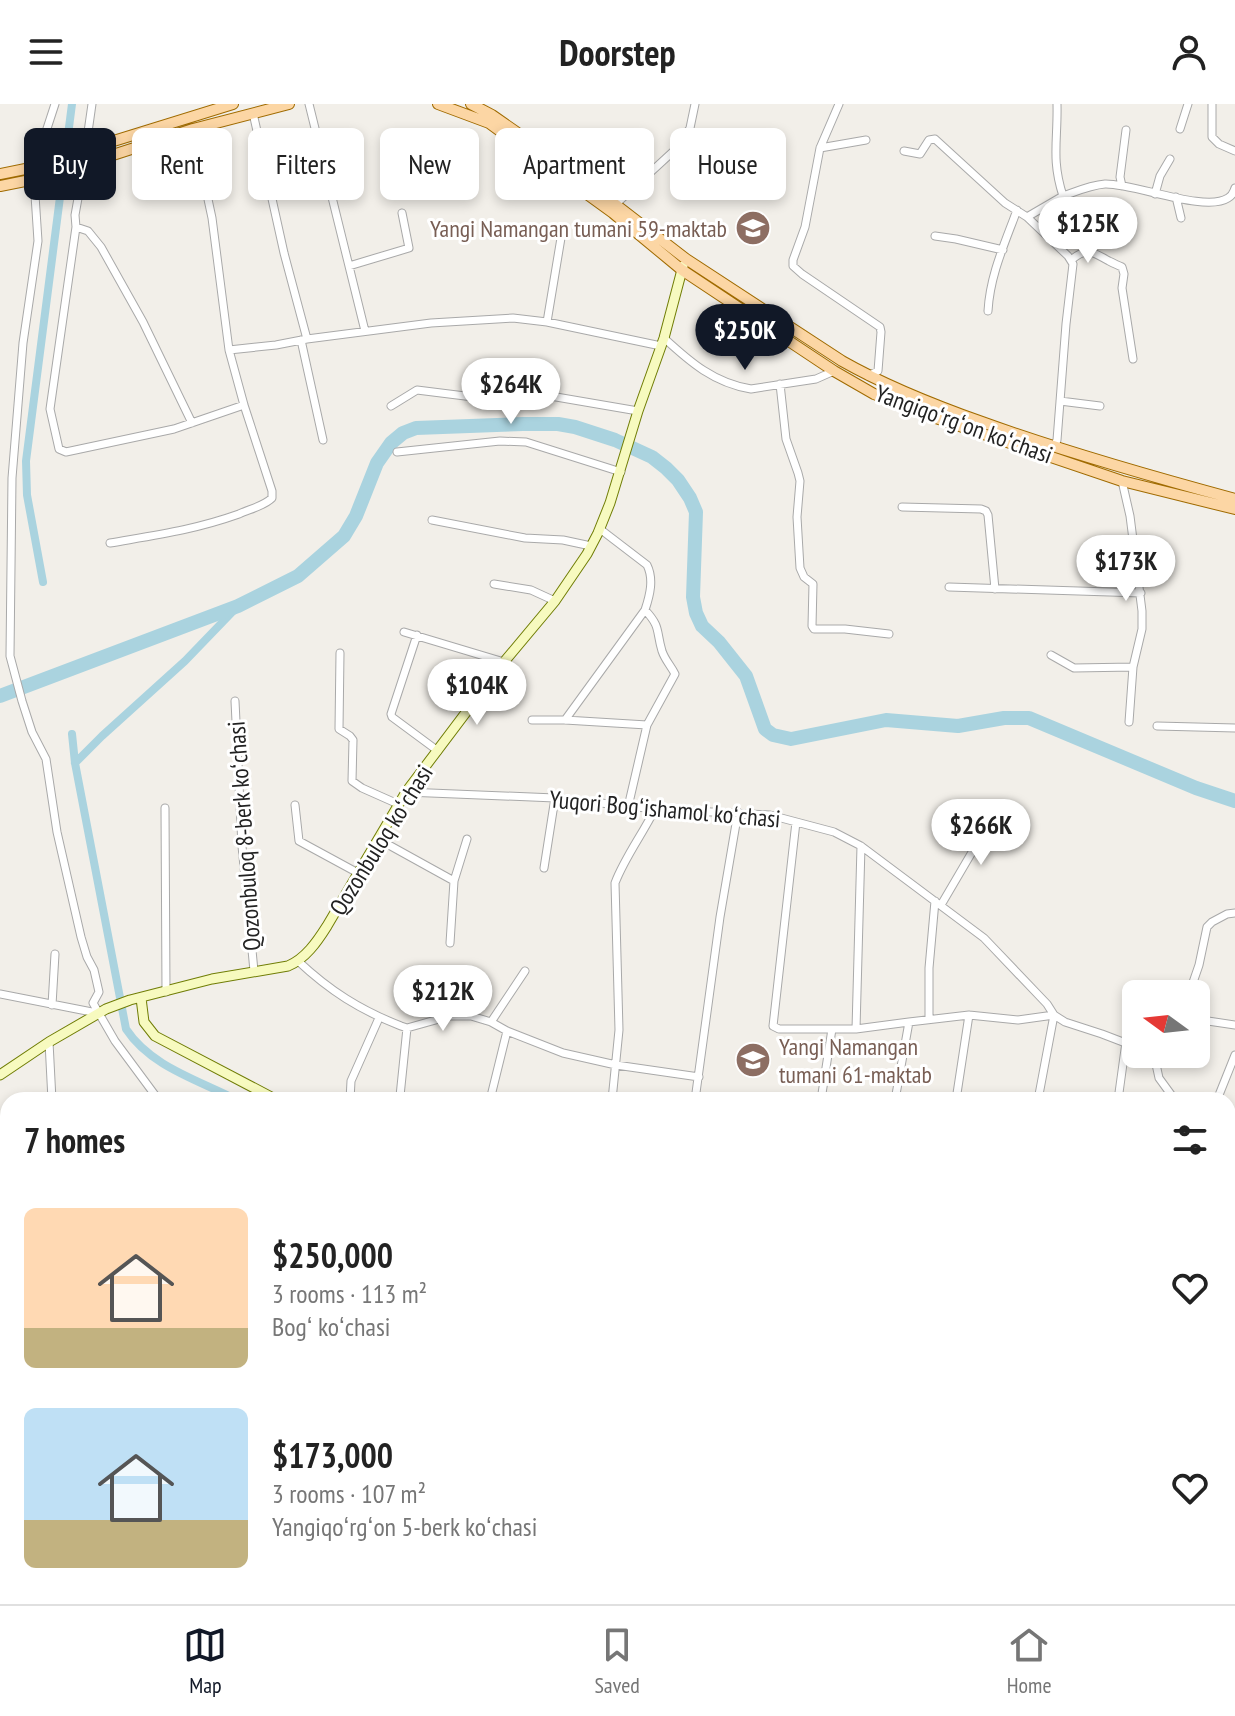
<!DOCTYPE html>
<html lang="en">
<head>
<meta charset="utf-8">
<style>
	:root { --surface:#fff; --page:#f6f6f6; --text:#222; --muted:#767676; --line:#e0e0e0; --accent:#111827 }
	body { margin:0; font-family:"PT Sans Narrow",sans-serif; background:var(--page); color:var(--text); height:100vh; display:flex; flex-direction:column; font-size:30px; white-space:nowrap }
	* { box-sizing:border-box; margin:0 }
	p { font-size:26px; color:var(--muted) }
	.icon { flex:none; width:44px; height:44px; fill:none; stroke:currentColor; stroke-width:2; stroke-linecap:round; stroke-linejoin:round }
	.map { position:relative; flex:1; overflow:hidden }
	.side { position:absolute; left:0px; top:988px; width:1236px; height:512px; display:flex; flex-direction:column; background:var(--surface); border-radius:24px 24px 0 0; box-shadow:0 4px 12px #0003 }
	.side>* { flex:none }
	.hud { position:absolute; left:24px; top:24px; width:800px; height:72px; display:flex; gap:16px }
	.needle { width:52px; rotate:285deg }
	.buttons { position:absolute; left:1122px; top:876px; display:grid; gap:16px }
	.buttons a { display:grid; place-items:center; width:88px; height:88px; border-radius:12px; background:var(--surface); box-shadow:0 4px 12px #0003; font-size:40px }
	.price { position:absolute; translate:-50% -68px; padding:0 18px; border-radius:28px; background:#fff; color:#222; font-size:26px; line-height:52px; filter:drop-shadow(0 2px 4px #0008) }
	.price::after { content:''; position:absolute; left:50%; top:48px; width:24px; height:18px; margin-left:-12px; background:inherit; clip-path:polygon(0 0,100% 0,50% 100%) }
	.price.current { background:var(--accent); color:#fff }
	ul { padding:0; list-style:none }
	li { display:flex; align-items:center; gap:24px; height:200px; padding:0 24px }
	li span { display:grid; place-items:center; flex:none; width:224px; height:160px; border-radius:12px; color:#555 }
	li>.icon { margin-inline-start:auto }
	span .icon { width:96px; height:96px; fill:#fffc; stroke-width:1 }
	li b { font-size:34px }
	h2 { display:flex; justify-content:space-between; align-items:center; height:96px; padding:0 24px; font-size:34px }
	.tag { padding:0 28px; border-radius:12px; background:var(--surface); box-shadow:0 4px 12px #0003; font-size:28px; line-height:72px }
	.tag.current { background:var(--accent); color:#fff }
	header { display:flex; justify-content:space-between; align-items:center; height:104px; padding:0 24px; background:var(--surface); font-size:36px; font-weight:600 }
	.tabs { display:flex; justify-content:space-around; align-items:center; height:112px; border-top:2px solid var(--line); background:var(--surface); font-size:22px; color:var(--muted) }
	.tabs a { display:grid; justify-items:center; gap:4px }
	.tabs .current { color:var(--accent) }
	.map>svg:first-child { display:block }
	.cemetery { fill:url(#cemetery-stones) }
	.pitch { fill:#88e0be }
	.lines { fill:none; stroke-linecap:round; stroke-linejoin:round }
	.canal { stroke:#aad3df; stroke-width:8 }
	.river { stroke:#aad3df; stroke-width:14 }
	.street-casing { stroke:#a9a9a9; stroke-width:9 }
	.secondary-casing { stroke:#707d05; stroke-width:11 }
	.primary-casing { stroke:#a06b00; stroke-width:12 }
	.street { stroke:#fff; stroke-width:7 }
	.secondary { stroke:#f7fabf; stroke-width:9 }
	.primary { stroke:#fcd6a4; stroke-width:10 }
	.labels { text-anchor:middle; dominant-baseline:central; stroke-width:6; stroke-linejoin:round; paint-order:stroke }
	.education-label { font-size:24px; fill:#785e54; stroke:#fff; text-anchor:end }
	.street-label { font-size:24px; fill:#222; stroke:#fff }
</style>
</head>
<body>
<header><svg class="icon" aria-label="menu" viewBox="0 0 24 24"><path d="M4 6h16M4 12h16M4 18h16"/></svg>Doorstep<svg class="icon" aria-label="person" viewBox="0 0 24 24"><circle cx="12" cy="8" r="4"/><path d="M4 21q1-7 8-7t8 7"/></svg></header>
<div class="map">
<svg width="1235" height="1500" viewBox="0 0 1235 1500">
	<defs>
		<pattern id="cemetery-stones" width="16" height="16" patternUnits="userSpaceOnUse" patternTransform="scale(2)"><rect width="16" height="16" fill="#aacbaf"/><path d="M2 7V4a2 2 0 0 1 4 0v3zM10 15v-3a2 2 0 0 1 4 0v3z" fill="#92ae96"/></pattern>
	</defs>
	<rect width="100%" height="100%" fill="#f2efe9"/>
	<!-- cemetery -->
	<path class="cemetery" d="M1235,1229V1313L1228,1309V1256Z
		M894,1492H967V1500H897Z"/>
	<!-- pitch -->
	<path class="pitch" d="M748,33L783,57L771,75L736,51Z"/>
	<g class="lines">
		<!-- canal -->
		<path class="canal" d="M43,478L27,391L26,357L72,0
			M72,630L75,659L126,925C151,963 199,976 237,996
			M75,659L102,632L185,557L238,502
			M1228,1346L1235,1349"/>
		<!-- river -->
		<path class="river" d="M0,592L238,502L298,472L344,432L356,412L377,359L391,339L403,329L416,324L523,320H558L575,323L615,336L652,353L666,364L678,376L690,394L696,408L693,493L696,509L702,522L719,538L746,572L765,625L773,631L791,635L886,616L958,622L1004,614H1029L1196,684L1235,697"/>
		<defs>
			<path id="street" d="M309,0L365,227
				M839,0L820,44L805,123L793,156V162L802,170L880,223L881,228L878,267L868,272
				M1212,0V33L1219,40L1235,47
				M253,9L284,149L307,235
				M1180,25L1188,0
				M91,44L87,35L92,0
				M820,44L866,36
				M904,47L920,50L929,36L935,35L1005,99L1027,113
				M84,61L75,111L76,123L50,305L59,345L66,348L174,325L244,301
				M38,63V52L55,0
				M34,76L38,137L23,239L12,374L10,552L22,597L32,628L46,655L57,728L81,833L87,853L94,866L99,888L93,899L115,937L155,991L161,996
				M1122,82L1120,73L1126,26
				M1155,90L1160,72L1170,55
				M1063,92C1077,87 1091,81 1105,80C1134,79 1205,109 1228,94C1233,91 1233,89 1235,84
				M1176,93L1181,114
				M616,100L678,43L690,24L695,0
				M76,123L88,127L101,143L143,218L192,319
				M935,132L956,135L1003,146
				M1071,156C1088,142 1092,148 1109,157C1113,159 1117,161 1122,163L1124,170L1122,184L1133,255
				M349,162L409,144L402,109
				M988,207C990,171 1005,139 1017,106
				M547,218L561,134
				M664,234C690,258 714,279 751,285L816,275L834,267
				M301,236L323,336
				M229,246L276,241L307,235L431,219L513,214L547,218L661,242
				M780,280L786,335L798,369L800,377L797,413L800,464L804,473L813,480L812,522L814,525H845L889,530
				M1060,297L1100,302
				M391,302L417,286L481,294L527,288L638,307
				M1054,343L1057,336L1066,220L1073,160L1068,152L1027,113L1063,92C1051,55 1058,36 1057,0
				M397,348L500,337L526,338L621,368
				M1122,377L1130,412L1142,507V525L1133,563L1129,618
				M902,403L981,405L986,407L988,411L995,485
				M432,416L525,434L563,436L591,442
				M110,439C156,431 194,426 239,410C250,405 264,402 272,394V387L244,301L229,246L212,114L193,25
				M494,480L531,486L555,497
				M949,483L1141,489
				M404,528L504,558
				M417,531L391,610L392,613L438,647
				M340,549L339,625L350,632L353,636L352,677L362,684L398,700
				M1051,551L1074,564L1133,563
				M235,597L242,742L254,867
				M532,616H565L647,621
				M565,616L645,506C650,491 654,475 647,461L600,425
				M1157,622L1235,624
				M406,688L555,694L655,705L770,711L834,728L861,742L984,834L1047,900L1054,911L1065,918L1102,930L1136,943
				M295,701L299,737L358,769
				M628,703L647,621L675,570C671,562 665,556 662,547C656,527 661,523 645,506
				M165,704L166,888
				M796,718L773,922L779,925H856L909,918L895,996
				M378,735L454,777
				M544,764L555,694
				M941,801L995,709
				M450,839L454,777L467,735
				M298,857C330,887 360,906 401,922L407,924L450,912H471L491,918L507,927L563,949L616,961L699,973
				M0,890L97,909
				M1189,890L1199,861L1207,823L1212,818L1227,810L1235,809
				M52,901L55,850
				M929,914V864L935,797
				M491,918L525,867
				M909,918L969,911L1018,916L1054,911L1038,996
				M1196,918L1208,917L1235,921
				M856,925L861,742
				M49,938L52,996
				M1154,951L1159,974L1175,996
				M400,992L407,924
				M350,996L351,977L379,914
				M490,996L507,927
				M612,996L619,926L615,779C625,753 642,731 655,705
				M695,996L720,813L738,708
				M821,996L832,925
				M956,996L969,911
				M1118,996L1126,938
				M1217,996L1235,951
				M1228,1060L1235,1067
				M1228,1175L1235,1149
				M1228,1413L1235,1428
				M1228,1440L1235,1436
				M0,1487L7,1500
				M59,1492L60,1500
				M714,1492L717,1500
				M800,1492L803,1500
				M1041,1496L1043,1492
				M153,1500V1492
				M241,1500V1492
				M309,1500V1492
				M377,1500V1492
				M460,1500V1492
				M649,1500L670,1492
				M1111,1500L1123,1492"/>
			<path id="secondary" d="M141,894L144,918L155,932L277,996
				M0,971L49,938L106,905L130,896L212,875L288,862C305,855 317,838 327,822L406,688L504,558L555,497L587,450L598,429L610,399L638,307L664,234L683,162
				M1228,1322L1235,1326
				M889,1492L891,1500"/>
			<path id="primary" d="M438,0L489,19L613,109L682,166L834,267L874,290L933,313L1122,377L1235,405
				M471,0L492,11L572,67L686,155L842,257C886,282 934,301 982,318C1065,348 1150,372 1235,395
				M0,70L45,61L91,44L233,0
				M0,82L45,73L193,25L289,0"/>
		</defs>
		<!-- street casing -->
		<use href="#street" class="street-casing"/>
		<!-- secondary casing -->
		<use href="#secondary" class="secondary-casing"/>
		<!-- primary casing -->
		<use href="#primary" class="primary-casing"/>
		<!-- street -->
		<use href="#street" class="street"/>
		<!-- secondary -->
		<use href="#secondary" class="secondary"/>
		<!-- primary -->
		<use href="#primary" class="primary"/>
	</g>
	<!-- icons -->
	<defs>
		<symbol id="school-disc" viewBox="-11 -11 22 22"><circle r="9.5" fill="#8d6e63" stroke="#fff"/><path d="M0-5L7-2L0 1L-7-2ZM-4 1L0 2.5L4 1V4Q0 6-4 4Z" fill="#fff"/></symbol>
	</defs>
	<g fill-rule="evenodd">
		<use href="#school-disc" x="733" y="104" width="40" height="40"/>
		<use href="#school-disc" x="733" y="936" width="40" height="40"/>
	</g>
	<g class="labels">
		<!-- education labels -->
		<g class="education-label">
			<text x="727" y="124">Yangi Namangan tumani 59-maktab</text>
			<text x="779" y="942" text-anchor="start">Yangi Namangan<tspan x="779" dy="28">tumani 61-maktab</tspan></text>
		</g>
		<!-- street labels -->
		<g class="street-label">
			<text transform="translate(964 320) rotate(20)">Yangiqoʻrgʻon koʻchasi</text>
			<text transform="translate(665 705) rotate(5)">Yuqori Bogʻishamol koʻchasi</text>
			<text transform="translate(244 732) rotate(-94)">Qozonbuloq 8-berk koʻchasi</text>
			<text transform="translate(381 736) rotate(-58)">Qozonbuloq koʻchasi</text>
		</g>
	</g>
</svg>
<div class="buttons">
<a><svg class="needle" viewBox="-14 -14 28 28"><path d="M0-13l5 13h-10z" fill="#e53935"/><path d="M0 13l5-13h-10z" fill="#767676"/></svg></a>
</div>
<b class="price" style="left:1088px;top:161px">$125K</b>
<b class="price current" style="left:745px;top:268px">$250K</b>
<b class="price" style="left:511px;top:322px">$264K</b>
<b class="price" style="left:1126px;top:499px">$173K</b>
<b class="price" style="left:477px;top:623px">$104K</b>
<b class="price" style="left:981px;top:763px">$266K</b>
<b class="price" style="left:443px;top:929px">$212K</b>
<div class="hud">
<a class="tag current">Buy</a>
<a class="tag">Rent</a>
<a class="tag">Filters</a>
<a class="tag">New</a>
<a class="tag">Apartment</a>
<a class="tag">House</a>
</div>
<section class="side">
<h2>7 homes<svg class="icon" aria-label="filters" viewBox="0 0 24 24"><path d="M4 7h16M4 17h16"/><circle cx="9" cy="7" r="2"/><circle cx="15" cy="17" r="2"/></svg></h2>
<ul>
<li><span style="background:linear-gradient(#ffd9b3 75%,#c2b280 0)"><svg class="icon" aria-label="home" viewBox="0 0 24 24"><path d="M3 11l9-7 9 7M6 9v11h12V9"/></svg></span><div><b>$250,000</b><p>3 rooms · 113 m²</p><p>Bogʻ koʻchasi</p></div><svg class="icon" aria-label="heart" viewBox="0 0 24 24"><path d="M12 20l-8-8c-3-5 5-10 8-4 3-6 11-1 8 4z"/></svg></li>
<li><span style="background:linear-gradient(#bfe0f5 70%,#c2b280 0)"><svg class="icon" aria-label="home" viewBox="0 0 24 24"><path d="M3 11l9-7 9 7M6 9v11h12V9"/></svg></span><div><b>$173,000</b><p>3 rooms · 107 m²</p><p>Yangiqoʻrgʻon 5-berk koʻchasi</p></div><svg class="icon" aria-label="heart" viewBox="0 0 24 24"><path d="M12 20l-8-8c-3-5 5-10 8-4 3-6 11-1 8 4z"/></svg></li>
</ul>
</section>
</div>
<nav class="tabs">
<a class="current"><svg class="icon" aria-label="map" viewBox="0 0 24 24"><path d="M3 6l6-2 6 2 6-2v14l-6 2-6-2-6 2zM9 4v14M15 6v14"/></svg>Map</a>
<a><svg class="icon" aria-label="saved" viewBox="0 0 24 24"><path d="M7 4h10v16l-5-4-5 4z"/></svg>Saved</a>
<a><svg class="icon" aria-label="home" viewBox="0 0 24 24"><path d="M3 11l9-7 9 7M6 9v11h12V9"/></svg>Home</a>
</nav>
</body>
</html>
